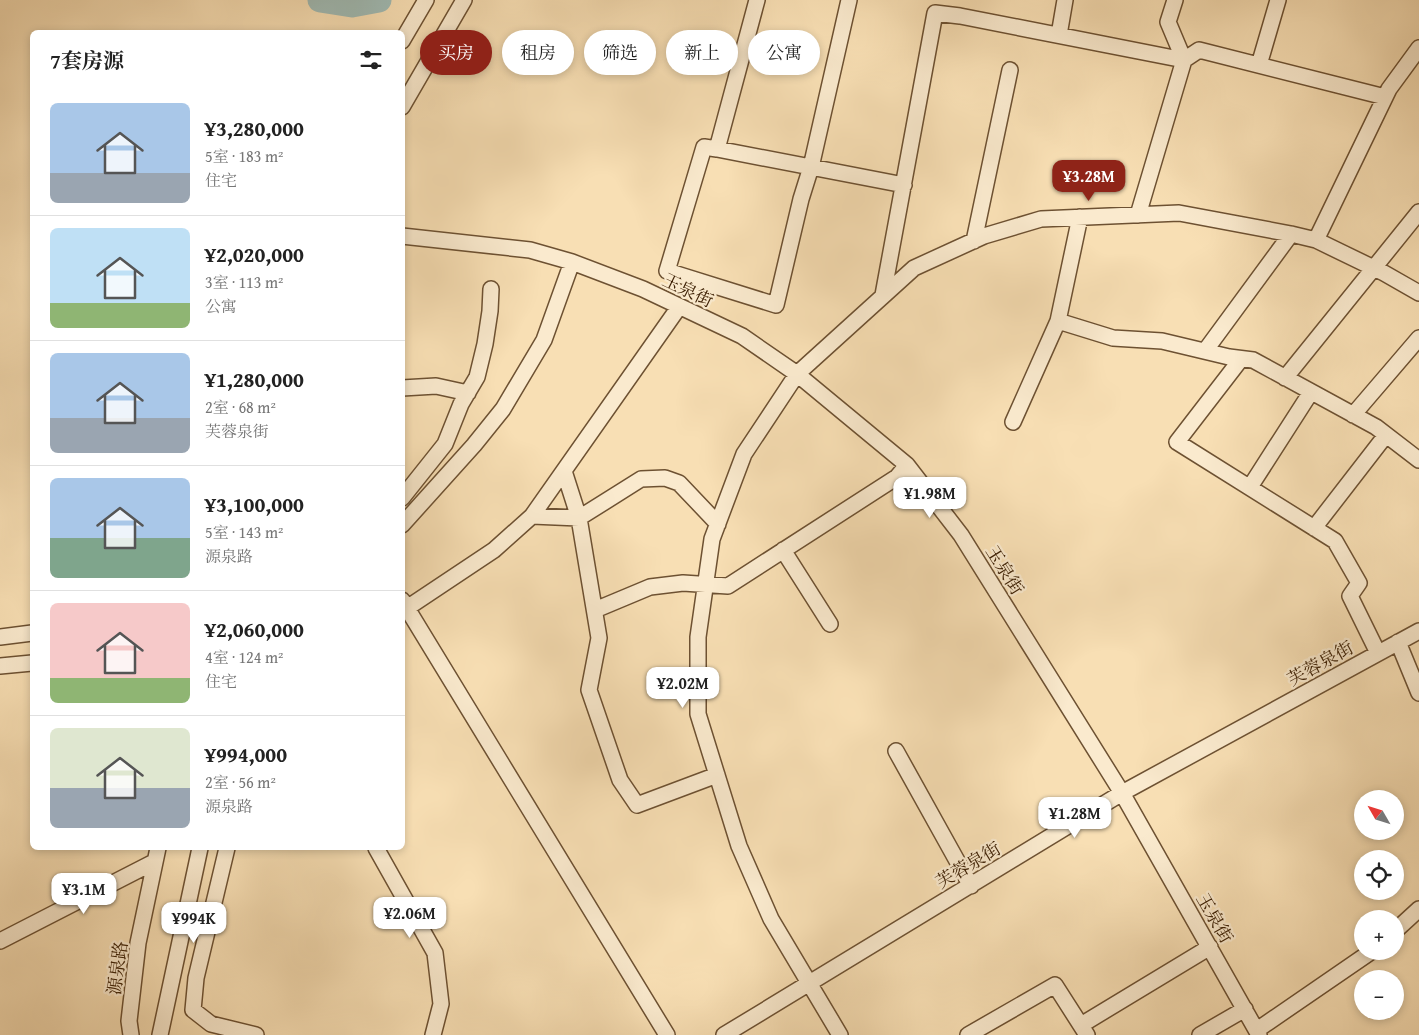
<!DOCTYPE html>
<html lang="zh">
<head>
<meta charset="utf-8">
<style>
	:root { --surface:#fff; --page:#f6f6f6; --text:#222; --muted:#767676; --line:#e0e0e0; --accent:#8f2418 }
	body { margin:0; font-family:"Gentium Book Plus","Noto Serif SC",serif; background:var(--page); color:var(--text); height:100vh; display:flex; flex-direction:column; font-size:19px; white-space:nowrap }
	* { box-sizing:border-box; margin:0 }
	p { font-size:16px; color:var(--muted) }
	.icon { flex:none; width:28px; height:28px; fill:none; stroke:currentColor; stroke-width:2; stroke-linecap:round; stroke-linejoin:round }
	.map { position:relative; flex:1; overflow:hidden }
	.panel { position:absolute; left:30px; top:30px; width:375px; height:820px; display:flex; flex-direction:column; background:var(--surface); border-radius:8px; box-shadow:0 2px 8px #0003 }
	.panel>* { flex:none }
	.banner { position:absolute; left:420px; top:30px; width:475px; height:45px; display:flex; gap:10px }
	.needle { width:32px; rotate:309deg }
	.fabs { position:absolute; left:1354px; top:790px; display:grid; gap:10px }
	.fabs a { display:grid; place-items:center; width:50px; height:50px; border-radius:50%; background:var(--surface); box-shadow:0 2px 8px #0003; font-size:25px }
	.price { position:absolute; translate:-50% -42px; padding:0 11px; border-radius:10px; background:#fff; color:#222; font-size:16px; line-height:32px; filter:drop-shadow(0 1px 2px #0008) }
	.price::after { content:''; position:absolute; left:50%; top:30px; width:15px; height:11px; margin-left:-8px; background:inherit; clip-path:polygon(0 0,100% 0,50% 100%) }
	.price.on { background:var(--accent); color:#fff }
	ul { padding:0; list-style:none }
	li { display:flex; align-items:center; gap:15px; height:125px; padding:0 20px }
	li+li { border-top:1px solid var(--line) }
	li span { display:grid; place-items:center; flex:none; width:140px; height:100px; border-radius:8px; color:#555 }
	li>.icon { margin-inline-start:auto }
	span .icon { width:60px; height:60px; fill:#fffc; stroke-width:1 }
	li b { font-size:21px }
	h2 { display:flex; justify-content:space-between; align-items:center; height:60px; padding:0 20px; font-size:21px }
	.chip { padding:0 18px; border-radius:22px; background:var(--surface); box-shadow:0 2px 8px #0003; font-size:18px; line-height:45px }
	.chip.on { background:var(--accent); color:#fff }
	.map>svg:first-child { display:block }
	.lines { fill:none; stroke-linecap:round; stroke-linejoin:round }
	.river { stroke:#a0bbb5; stroke-width:25 }
	.minor-casing { stroke:#6d5132; stroke-width:18 }
	.minor { stroke:#faeace; stroke-width:15 }
	.labels { text-anchor:middle; dominant-baseline:central; stroke-width:4.5; stroke-linejoin:round; paint-order:stroke }
	.street-label { font-size:18px; fill:#3f2206; stroke:#faeace }
</style>
</head>
<body>
<div class="map">
<svg width="1419" height="1035" viewBox="0 0 1419 1035">
	<rect width="100%" height="100%" fill="#f8dfb4"/>
	<filter id="stains"><feTurbulence type="fractalNoise" baseFrequency=".004" numOctaves="4"/><feColorMatrix values="0 0 0 0 .2 0 0 0 0 .09 0 0 0 0 .02 0 0 0 .5 -.17"/></filter>
	<radialGradient id="worn" r=".72"><stop offset=".6" stop-color="#630" stop-opacity="0"/><stop offset="1" stop-color="#630" stop-opacity=".3"/></radialGradient>
	<g class="lines">
		<!-- river -->
		<path class="river" d="M320,0L352,5L379,0"/>
		<defs>
			<path id="minor" d="M849,0L811,167L801,199L776,305L667,271L704,147L717,149L904,185
				M1059,35L1065,0
				M402,41L426,0
				M1259,65L1278,0
				M402,107L464,0
				M717,149L757,0
				M1138,215L1184,60L1168,22L1175,0
				M402,236L530,250L572,262L643,289L742,336L797,374L907,465L961,535L1122,793L1259,1035
				M1316,240L1389,89L1419,48
				M974,241L1010,70
				M883,295L935,13L960,16L1184,60L1199,50L1385,97
				M1058,321L1113,338L1162,341L1229,357L1253,360L1376,427L1419,460
				M1205,351L1291,234
				M1241,359L1177,442L1335,541L1359,583L1350,596L1378,653
				M1285,378L1419,212
				M402,388L436,386L468,393
				M1353,415L1419,338
				M1013,422L1058,321L1080,217
				M564,471L579,518L599,638L589,690L620,780L637,805L717,775
				M1250,487L1311,392
				M402,498L445,444L461,404L477,377L485,344L490,311L491,289
				M532,516L579,518L641,479L665,478L679,483L718,524
				M402,525L474,445L503,409L544,340L572,262
				M1314,528L1386,435
				M783,550L830,624
				M402,600L667,1035
				M407,608L494,550L532,516L679,307
				M595,610L650,587L683,583L728,586L897,477L907,465
				M0,637L32,633
				M1398,642L1419,693
				M0,666L32,663
				M896,751L971,886
				M227,848L196,978L193,1010L211,1024L256,1035
				M376,848L435,953L441,1004L433,1035
				M1395,931L1419,909
				M0,941L154,862
				M1081,1025L1210,947
				M1257,1030L1372,951
				M131,1035L129,1021L138,943L158,848
				M160,1035L200,848
				M724,1035L1122,793L1419,631
				M840,1035L771,919L739,846L698,714V637L712,539L744,454L797,374L914,268L984,236L1041,219L1179,213L1291,234L1316,240L1384,273L1419,293
				M968,1035L1055,985L1087,1035
				M1200,1035L1245,1009"/>
		</defs>
		<!-- minor casing -->
		<use href="#minor" class="minor-casing"/>
		<!-- minor -->
		<use href="#minor" class="minor"/>
	</g>
	<g class="labels">
		<!-- street labels -->
		<g class="street-label">
			<text transform="translate(688 290) rotate(26)">玉泉街</text>
			<text transform="translate(1005 570) rotate(58)">玉泉街</text>
			<text transform="translate(1320 663) rotate(-29)">芙蓉泉街</text>
			<text transform="translate(968 865) rotate(-31)">芙蓉泉街</text>
			<text transform="translate(1215 918) rotate(60)">玉泉街</text>
			<text transform="translate(117 968) rotate(-82)">源泉路</text>
		</g>
	</g>
	<rect width="100%" height="100%" filter="url(#stains)"/>
	<rect width="100%" height="100%" fill="url(#worn)"/>
</svg>
<div class="fabs">
<a><svg class="needle" viewBox="-14 -14 28 28"><path d="M0-13l5 13h-10z" fill="#e53935"/><path d="M0 13l5-13h-10z" fill="#767676"/></svg></a>
<a><svg class="icon" aria-label="locate" viewBox="0 0 24 24"><circle cx="12" cy="12" r="6"/><path d="M12 2v4M12 18v4M2 12h4M18 12h4"/></svg></a>
<a>+</a>
<a>−</a>
</div>
<b class="price on" style="left:1089px;top:202px">¥3.28M</b>
<b class="price" style="left:930px;top:519px">¥1.98M</b>
<b class="price" style="left:683px;top:709px">¥2.02M</b>
<b class="price" style="left:1075px;top:839px">¥1.28M</b>
<b class="price" style="left:84px;top:915px">¥3.1M</b>
<b class="price" style="left:410px;top:939px">¥2.06M</b>
<b class="price" style="left:194px;top:944px">¥994K</b>
<div class="banner">
<a class="chip on">买房</a>
<a class="chip">租房</a>
<a class="chip">筛选</a>
<a class="chip">新上</a>
<a class="chip">公寓</a>
</div>
<section class="panel">
<h2>7套房源<svg class="icon" aria-label="filters" viewBox="0 0 24 24"><path d="M4 7h16M4 17h16"/><circle cx="9" cy="7" r="2"/><circle cx="15" cy="17" r="2"/></svg></h2>
<ul>
<li><span style="background:linear-gradient(#a9c7e8 70%,#9aa5b1 0)"><svg class="icon" aria-label="home" viewBox="0 0 24 24"><path d="M3 11l9-7 9 7M6 9v11h12V9"/></svg></span><div><b>¥3,280,000</b><p>5室 · 183 m²</p><p>住宅</p></div></li>
<li><span style="background:linear-gradient(#bfe0f5 75%,#8fb573 0)"><svg class="icon" aria-label="home" viewBox="0 0 24 24"><path d="M3 11l9-7 9 7M6 9v11h12V9"/></svg></span><div><b>¥2,020,000</b><p>3室 · 113 m²</p><p>公寓</p></div></li>
<li><span style="background:linear-gradient(#a9c7e8 65%,#9aa5b1 0)"><svg class="icon" aria-label="home" viewBox="0 0 24 24"><path d="M3 11l9-7 9 7M6 9v11h12V9"/></svg></span><div><b>¥1,280,000</b><p>2室 · 68 m²</p><p>芙蓉泉街</p></div></li>
<li><span style="background:linear-gradient(#a9c7e8 60%,#7fa58c 0)"><svg class="icon" aria-label="home" viewBox="0 0 24 24"><path d="M3 11l9-7 9 7M6 9v11h12V9"/></svg></span><div><b>¥3,100,000</b><p>5室 · 143 m²</p><p>源泉路</p></div></li>
<li><span style="background:linear-gradient(#f6c9c9 75%,#8fb573 0)"><svg class="icon" aria-label="home" viewBox="0 0 24 24"><path d="M3 11l9-7 9 7M6 9v11h12V9"/></svg></span><div><b>¥2,060,000</b><p>4室 · 124 m²</p><p>住宅</p></div></li>
<li><span style="background:linear-gradient(#dfe7d0 60%,#9aa5b1 0)"><svg class="icon" aria-label="home" viewBox="0 0 24 24"><path d="M3 11l9-7 9 7M6 9v11h12V9"/></svg></span><div><b>¥994,000</b><p>2室 · 56 m²</p><p>源泉路</p></div></li>
</ul>
</section>
</div>
</body>
</html>
